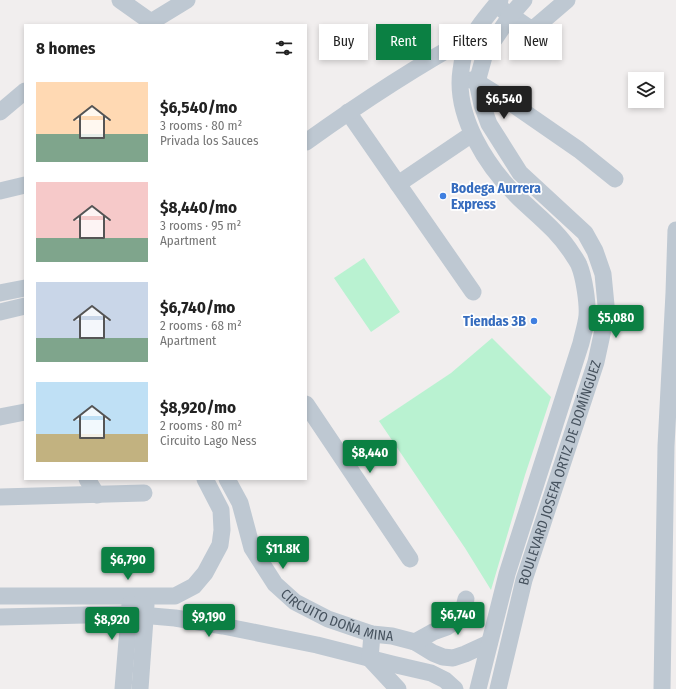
<!DOCTYPE html>
<html lang="en">
<head>
<meta charset="utf-8">
<style>
	:root { --surface:#fff; --page:#f2f2f2; --text:#222; --muted:#767676; --accent:#0b8043 }
	body { margin:0; font-family:"Fira Sans Condensed",sans-serif; background:var(--page); color:var(--text); height:100vh; display:flex; flex-direction:column; font-size:15px; white-space:nowrap }
	* { box-sizing:border-box; margin:0 }
	p { font-size:13px; color:var(--muted) }
	.icon { flex:none; width:22px; height:22px; fill:none; stroke:currentColor; stroke-width:2; stroke-linecap:round; stroke-linejoin:round }
	.map { position:relative; flex:1; overflow:hidden }
	.sheet { position:absolute; left:24px; top:24px; width:283px; height:456px; display:flex; flex-direction:column; background:var(--surface); border-radius:0px; box-shadow:0 2px 6px #0003 }
	.sheet>* { flex:none }
	.guide { position:absolute; left:319px; top:24px; width:297px; height:36px; display:flex; gap:8px }
	.controls { position:absolute; left:628px; top:72px; display:grid; gap:8px }
	.controls a { display:grid; place-items:center; width:36px; height:36px; border-radius:0px; background:var(--surface); box-shadow:0 2px 6px #0003; font-size:20px }
	.price { position:absolute; translate:-50% -34px; padding:0 9px; border-radius:4px; background:var(--accent); color:#fff; font-size:13px; line-height:26px; filter:drop-shadow(0 1px 2px #0008) }
	.price::after { content:''; position:absolute; left:50%; top:24px; width:12px; height:9px; margin-left:-6px; background:inherit; clip-path:polygon(0 0,100% 0,50% 100%) }
	.price.active { background:#222; color:#fff }
	ul { padding:0; list-style:none }
	li { display:flex; align-items:center; gap:12px; height:100px; padding:0 12px }
	li span { display:grid; place-items:center; flex:none; width:112px; height:80px; border-radius:0px; color:#555 }
	li>.icon { margin-inline-start:auto }
	span .icon { width:48px; height:48px; fill:#fffc; stroke-width:1 }
	li b { font-size:17px }
	h2 { display:flex; justify-content:space-between; align-items:center; height:48px; padding:0 12px; font-size:17px }
	.pill { padding:0 14px; border-radius:0px; background:var(--surface); box-shadow:0 2px 6px #0003; font-size:14px; line-height:36px }
	.pill.active { background:var(--accent); color:#fff }
	.map>svg:first-child { display:block }
	.green { fill:#b9f2d1 }
	.lines { fill:none; stroke-linecap:round; stroke-linejoin:round }
	.minor { stroke:#bec8d2; stroke-width:17 }
	.shop-dot { fill:#3f7fe0; stroke:#fff; stroke-width:1.5 }
	.labels { text-anchor:middle; dominant-baseline:central; stroke-width:3.5; stroke-linejoin:round; paint-order:stroke }
	.shop-label { font-size:14px; font-weight:bold; fill:#366cbe; stroke:#fff; text-anchor:start }
	.street-label { font-size:14px; fill:#45515d; stroke:#fff }
</style>
</head>
<body>
<div class="map">
<svg width="676" height="689" viewBox="0 0 676 689">
	<rect width="100%" height="100%" fill="#f1eeee"/>
	<!-- green -->
	<path class="green" d="M364,258L400,312L371,332L334,278Z
		M492,338L551,397L525,475L491,590L465,548L379,421L451,373Z"/>
	<g class="lines">
		<!-- minor -->
		<g class="minor">
			<path d="M120,0L151,22L187,0"/>
			<path d="M503,10L532,30L567,0"/>
			<path d="M471,80L477,82L514,105L579,150L615,179"/>
			<path d="M0,112L25,91"/>
			<path d="M348,112L473,292"/>
			<path d="M306,142C359,104 415,67 472,36"/>
			<path d="M398,184L472,134"/>
			<path d="M0,191L25,185"/>
			<path d="M0,293L25,288"/>
			<path d="M0,312L25,306"/>
			<path d="M306,404L410,559"/>
			<path d="M0,417L25,412"/>
			<path d="M87,479L97,495"/>
			<path id="s1" d="M227,479L240,503L252,548L275,584L295,602L328,619L372,634L392,636L415,642L433,653L443,657L453,658L465,654L489,643"/>
			<path d="M0,497L144,493"/>
			<path d="M0,596H175L194,586L205,573L220,545L222,530L221,510L205,479"/>
			<path d="M0,617L129,614L175,618L223,626L317,645L392,664L431,673L445,680L455,689"/>
			<path d="M372,634L370,659L398,689"/>
			<path d="M415,642L433,632L447,627L455,621L463,611L466,599"/>
			<path d="M123,689L130,604"/>
			<path d="M140,689L146,605"/>
			<path d="M478,689L507,574L581,343C583,334 586,325 587,316C588,303 584,277 579,265C578,262 575,258 573,255C558,231 539,217 519,198C487,167 454,116 461,70C462,65 462,60 464,55C471,34 486,17 500,0"/>
			<path id="s2" d="M498,689L524,580L596,362L604,325L606,305L603,274L595,251L585,233L520,173L489,124L482,105L477,82L485,53L511,15L524,0"/>
			<path d="M662,689L666,446L674,293L676,230"/>
		</g>
	</g>
	<!-- markers -->
	<g class="shop-dot">
		<circle cx="443" cy="196" r="4"/>
		<circle cx="534" cy="321" r="4"/>
	</g>
	<g class="labels">
		<!-- shop labels -->
		<g class="shop-label">
			<text x="451" y="188">Bodega Aurrera<tspan x="451" dy="16">Express</tspan></text>
			<text x="526" y="321" text-anchor="end">Tiendas 3B</text>
		</g>
		<!-- street labels -->
		<g class="street-label">
			<text stroke="none"><textPath href="#s2" startOffset="225">BOULEVARD JOSEFA ORTIZ DE DOMÍNGUEZ</textPath></text>
			<text stroke="none"><textPath href="#s1" startOffset="188">CIRCUITO DOÑA MINA</textPath></text>
		</g>
	</g>
</svg>
<div class="controls">
<a><svg class="icon" aria-label="layers" viewBox="0 0 24 24"><path d="M12 4l9 5-9 5-9-5zM3 14l9 5 9-5"/></svg></a>
</div>
<b class="price active" style="left:504px;top:120px">$6,540</b>
<b class="price" style="left:616px;top:339px">$5,080</b>
<b class="price" style="left:370px;top:474px">$8,440</b>
<b class="price" style="left:283px;top:570px">$11.8K</b>
<b class="price" style="left:128px;top:581px">$6,790</b>
<b class="price" style="left:458px;top:636px">$6,740</b>
<b class="price" style="left:209px;top:638px">$9,190</b>
<b class="price" style="left:112px;top:641px">$8,920</b>
<div class="guide">
<a class="pill">Buy</a>
<a class="pill active">Rent</a>
<a class="pill">Filters</a>
<a class="pill">New</a>
</div>
<section class="sheet">
<h2>8 homes<svg class="icon" aria-label="filters" viewBox="0 0 24 24"><path d="M4 7h16M4 17h16"/><circle cx="9" cy="7" r="2"/><circle cx="15" cy="17" r="2"/></svg></h2>
<ul>
<li><span style="background:linear-gradient(#ffd9b3 65%,#7fa58c 0)"><svg class="icon" aria-label="home" viewBox="0 0 24 24"><path d="M3 11l9-7 9 7M6 9v11h12V9"/></svg></span><div><b>$6,540/mo</b><p>3 rooms · 80 m²</p><p>Privada los Sauces</p></div></li>
<li><span style="background:linear-gradient(#f6c9c9 70%,#7fa58c 0)"><svg class="icon" aria-label="home" viewBox="0 0 24 24"><path d="M3 11l9-7 9 7M6 9v11h12V9"/></svg></span><div><b>$8,440/mo</b><p>3 rooms · 95 m²</p><p>Apartment</p></div></li>
<li><span style="background:linear-gradient(#c9d6e8 70%,#7fa58c 0)"><svg class="icon" aria-label="home" viewBox="0 0 24 24"><path d="M3 11l9-7 9 7M6 9v11h12V9"/></svg></span><div><b>$6,740/mo</b><p>2 rooms · 68 m²</p><p>Apartment</p></div></li>
<li><span style="background:linear-gradient(#bfe0f5 65%,#c2b280 0)"><svg class="icon" aria-label="home" viewBox="0 0 24 24"><path d="M3 11l9-7 9 7M6 9v11h12V9"/></svg></span><div><b>$8,920/mo</b><p>2 rooms · 80 m²</p><p>Circuito Lago Ness</p></div></li>
</ul>
</section>
</div>
</body>
</html>
